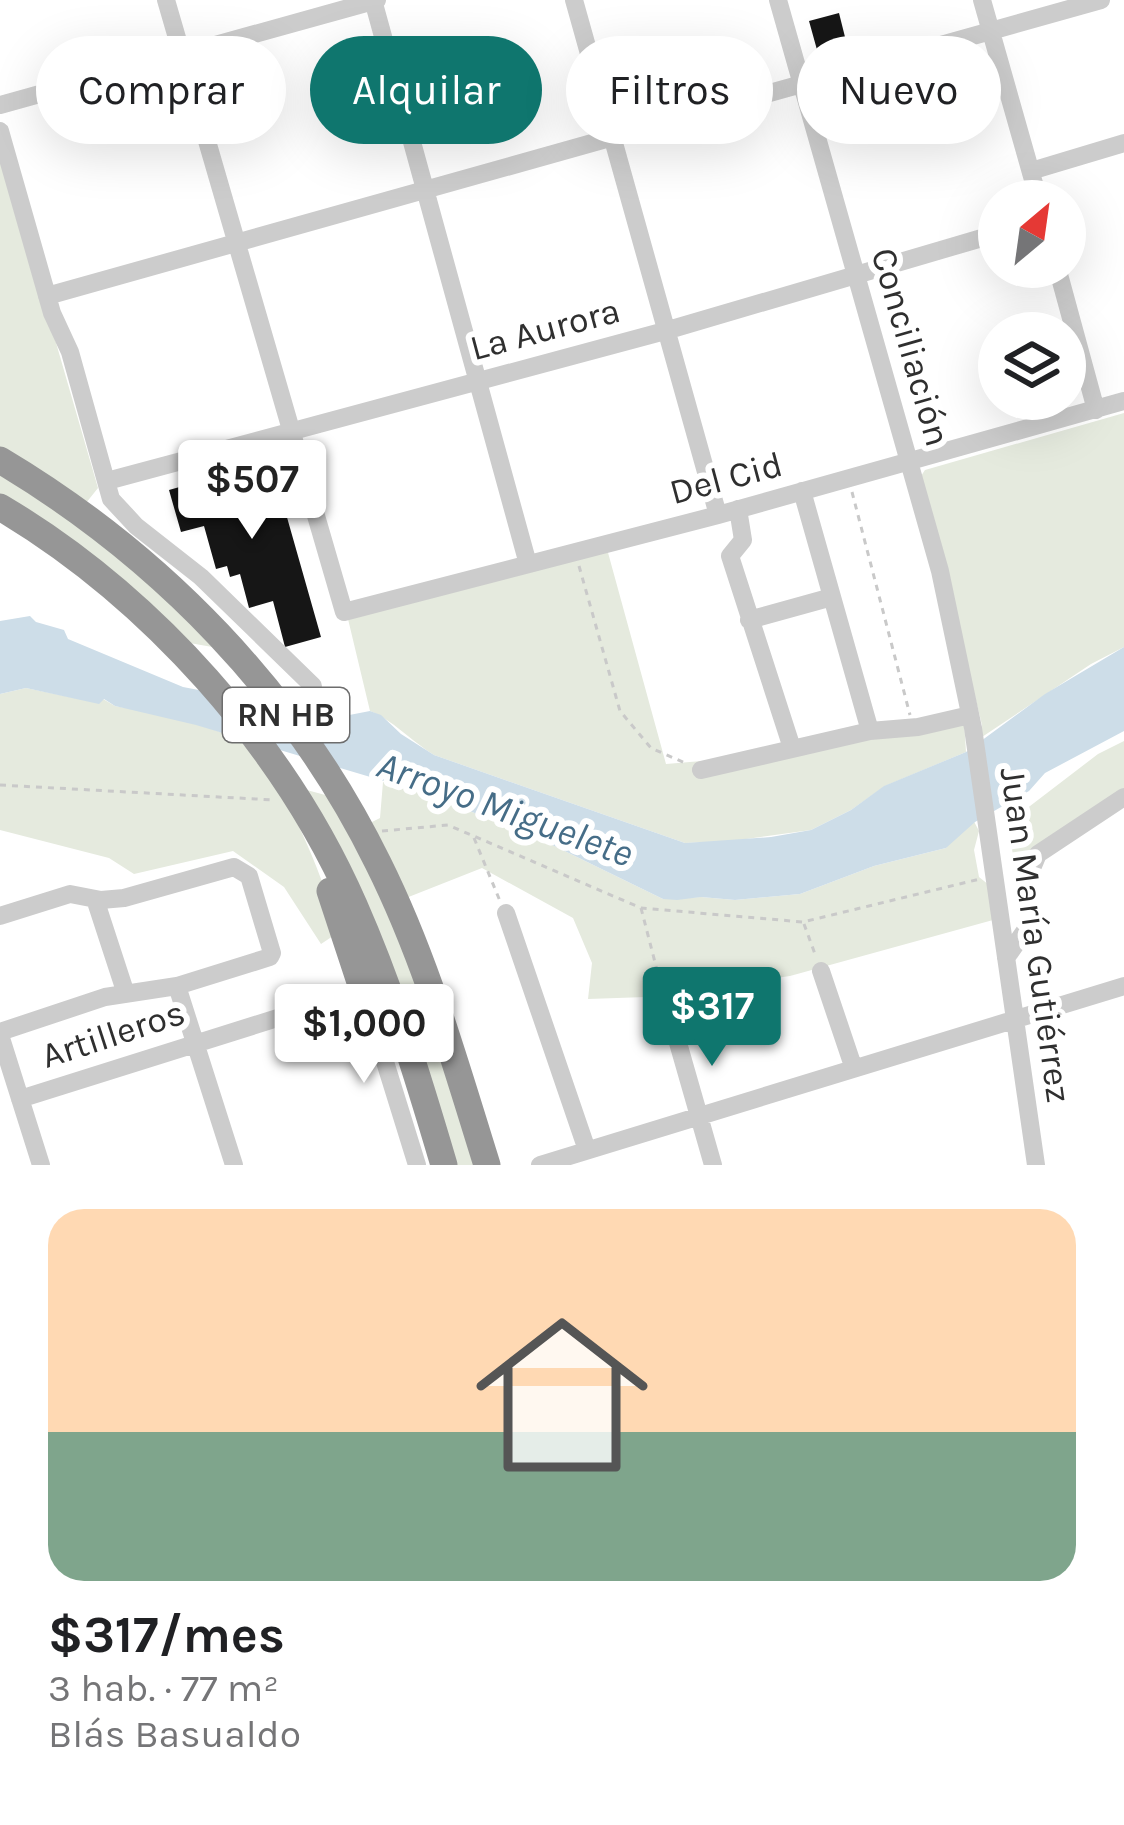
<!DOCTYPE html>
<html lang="es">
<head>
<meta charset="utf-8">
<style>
	:root { --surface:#fff; --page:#f2f2f2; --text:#202124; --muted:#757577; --accent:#0f766e }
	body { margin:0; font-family:Karla,sans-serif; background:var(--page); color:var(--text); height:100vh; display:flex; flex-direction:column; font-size:45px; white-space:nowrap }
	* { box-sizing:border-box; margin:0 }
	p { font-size:39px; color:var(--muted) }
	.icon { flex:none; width:66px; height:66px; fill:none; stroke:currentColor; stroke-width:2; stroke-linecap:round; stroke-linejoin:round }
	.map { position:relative; height:1165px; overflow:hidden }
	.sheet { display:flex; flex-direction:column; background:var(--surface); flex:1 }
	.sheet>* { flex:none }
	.top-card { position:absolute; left:36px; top:36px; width:1053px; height:108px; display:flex; gap:24px }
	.needle { width:78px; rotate:29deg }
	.controls { position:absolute; left:978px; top:180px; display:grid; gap:24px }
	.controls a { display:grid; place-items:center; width:108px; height:108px; border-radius:50%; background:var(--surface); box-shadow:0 12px 48px #0002; font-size:60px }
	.price { position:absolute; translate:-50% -102px; padding:0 27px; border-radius:12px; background:#fff; color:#222; font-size:39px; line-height:78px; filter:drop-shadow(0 3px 6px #0008) }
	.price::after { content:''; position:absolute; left:50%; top:72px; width:36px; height:27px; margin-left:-18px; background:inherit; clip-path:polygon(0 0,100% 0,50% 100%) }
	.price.on { background:var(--accent); color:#fff }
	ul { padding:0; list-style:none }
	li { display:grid; align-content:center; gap:24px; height:636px; padding:0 48px }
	li span { display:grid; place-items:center; height:372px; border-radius:36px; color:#555 }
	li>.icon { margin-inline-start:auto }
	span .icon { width:216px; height:216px; fill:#fffc; stroke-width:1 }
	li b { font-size:51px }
	.pill { padding:0 42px; border-radius:54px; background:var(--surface); box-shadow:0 12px 48px #0002; font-size:42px; line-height:108px }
	.pill.on { background:var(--accent); color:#fff }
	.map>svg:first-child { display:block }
	.green { fill:#e5eade }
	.water { fill:#cddde8 }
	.building { fill:#161616 }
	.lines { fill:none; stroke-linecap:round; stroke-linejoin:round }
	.path { stroke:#c9c9c9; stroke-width:3; stroke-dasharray:6 6; stroke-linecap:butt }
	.minor { stroke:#ccc; stroke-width:18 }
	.highway { stroke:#969696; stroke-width:27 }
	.labels { text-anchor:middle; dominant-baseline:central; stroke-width:12; stroke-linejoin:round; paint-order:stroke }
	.shield { fill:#fff; stroke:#6d6d6d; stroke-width:3 }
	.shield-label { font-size:33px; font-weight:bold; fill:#2f2f2f }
	.street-label { font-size:36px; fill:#2f2f2f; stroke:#fff }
	.water-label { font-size:39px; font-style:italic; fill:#466d87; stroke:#fff }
</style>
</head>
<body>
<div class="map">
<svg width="1124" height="1165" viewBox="0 0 1124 1165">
	<rect width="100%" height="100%" fill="#fff"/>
	<!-- green -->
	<path class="green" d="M0,149L98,488L86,503L0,449Z
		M1124,413V647L1091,664L979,739L982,725L921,476L925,470Z
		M0,472L126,560L218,648L184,642L0,497Z
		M607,549L666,764L774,755L964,721L966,752L885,786L851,810L811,830L732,841L685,843L434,755C414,743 390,718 370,711L348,619Z
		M26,688L99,703L103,699L115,706C139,710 225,728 241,742C289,787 320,870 339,932L321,944L284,887L233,851L134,874L109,858L0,830V694Z
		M1124,741V800L1014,862L1008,823L1098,754Z
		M383,782L424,793L538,838L663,899L701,897L735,900L800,894L874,866L946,848L969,812L979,831L974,850L979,877L989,885L993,920L790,976L646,997L588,999L592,963L573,918L482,868L406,898L368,824L380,818Z
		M303,789L329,796C398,911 434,1038 476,1165H455Z"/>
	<!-- water -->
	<path class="water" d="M30,616L36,622L64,630L68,639L183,687L339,717L370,711L381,715L401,734L434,755L685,843L771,837L811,830L851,810L884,786L966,752L1045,694L1124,647V731L1045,773L1029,791L975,822L946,848L874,866L800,894L735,900L701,897L677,900L663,899L538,838L424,793L196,725L115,706L104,699L99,704L26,688L0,694V621Z"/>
	<!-- building -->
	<path class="building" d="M839,13L848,49L819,57L809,21Z
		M271,461L321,637L285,647L273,601L249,608L240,574L230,577L227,566L216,569L204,526L181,532L169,490Z"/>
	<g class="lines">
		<!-- path -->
		<path class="path" d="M852,492L910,715
			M579,566L620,711L651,748L685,763
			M0,785L274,800
			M382,831L448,825L641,908L803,922L980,879
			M474,838L500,901
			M641,908L658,974
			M804,924L815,954"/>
		<!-- minor -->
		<path class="minor" d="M166,0L344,612L718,515L1124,401
			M373,0L528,564
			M574,0L718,515
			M778,0L940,571L973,728L1036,1165
			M982,0L1039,201
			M0,105L377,0
			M0,131L52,313L70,352L111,499L136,526L201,577L313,686
			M1031,171L1124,143
			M1057,267L1096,410
			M47,296L1101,0
			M107,481L665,331L999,233
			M802,491L870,731
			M738,509L743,540L730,556L792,748
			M749,620L832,597
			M701,770L870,731L918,727L970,715
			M95,899L126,994
			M506,913L587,1150
			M0,916L70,894L101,900L124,898L234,867L249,876L272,953L270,957L177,986L105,997L0,1032
			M1006,958L1029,925L1030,873L1038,854L1124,797
			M821,971L853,1066
			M177,986L234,1165
			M662,987L713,1165
			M0,1035L41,1165
			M20,1099L363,991L417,1165
			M540,1165L1124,986"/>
		<!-- highway -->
		<path class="highway" d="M0,460C161,556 295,694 378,863C426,959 455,1063 487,1165
			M0,507C150,596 284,745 354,905C391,989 418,1077 444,1165
			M330,891L363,991"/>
	</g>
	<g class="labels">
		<!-- shield labels -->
		<rect class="shield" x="223" y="688" width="126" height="54" rx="9"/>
		<g class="shield-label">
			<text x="286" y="715">RN HB</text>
		</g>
		<!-- street labels -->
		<g class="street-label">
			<text transform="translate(545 329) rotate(-15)">La Aurora</text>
			<text transform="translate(911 347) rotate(74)">Conciliación</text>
			<text transform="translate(726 478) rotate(-15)">Del Cid</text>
			<text transform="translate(1036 935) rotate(82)">Juan María Gutiérrez</text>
			<text transform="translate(113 1034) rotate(-18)">Artilleros</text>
		</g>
		<!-- water labels -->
		<g class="water-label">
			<text transform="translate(505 809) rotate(20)">Arroyo Miguelete</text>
		</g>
	</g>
</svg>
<div class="controls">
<a><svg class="needle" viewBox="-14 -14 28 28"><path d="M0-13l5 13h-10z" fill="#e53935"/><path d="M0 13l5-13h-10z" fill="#757577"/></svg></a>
<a><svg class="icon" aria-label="layers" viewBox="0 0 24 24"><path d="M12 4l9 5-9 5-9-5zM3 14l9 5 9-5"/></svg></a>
</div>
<b class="price" style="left:252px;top:542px">$507</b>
<b class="price on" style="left:712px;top:1069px">$317</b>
<b class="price" style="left:364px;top:1086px">$1,000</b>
<div class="top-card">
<a class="pill">Comprar</a>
<a class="pill on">Alquilar</a>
<a class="pill">Filtros</a>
<a class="pill">Nuevo</a>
</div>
</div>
<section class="sheet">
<ul>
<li><span style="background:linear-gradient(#ffd9b3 60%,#7fa58c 0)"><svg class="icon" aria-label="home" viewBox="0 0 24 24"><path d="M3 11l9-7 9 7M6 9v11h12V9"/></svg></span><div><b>$317/mes</b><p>3 hab. · 77 m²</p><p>Blás Basualdo</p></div></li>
</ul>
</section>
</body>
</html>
